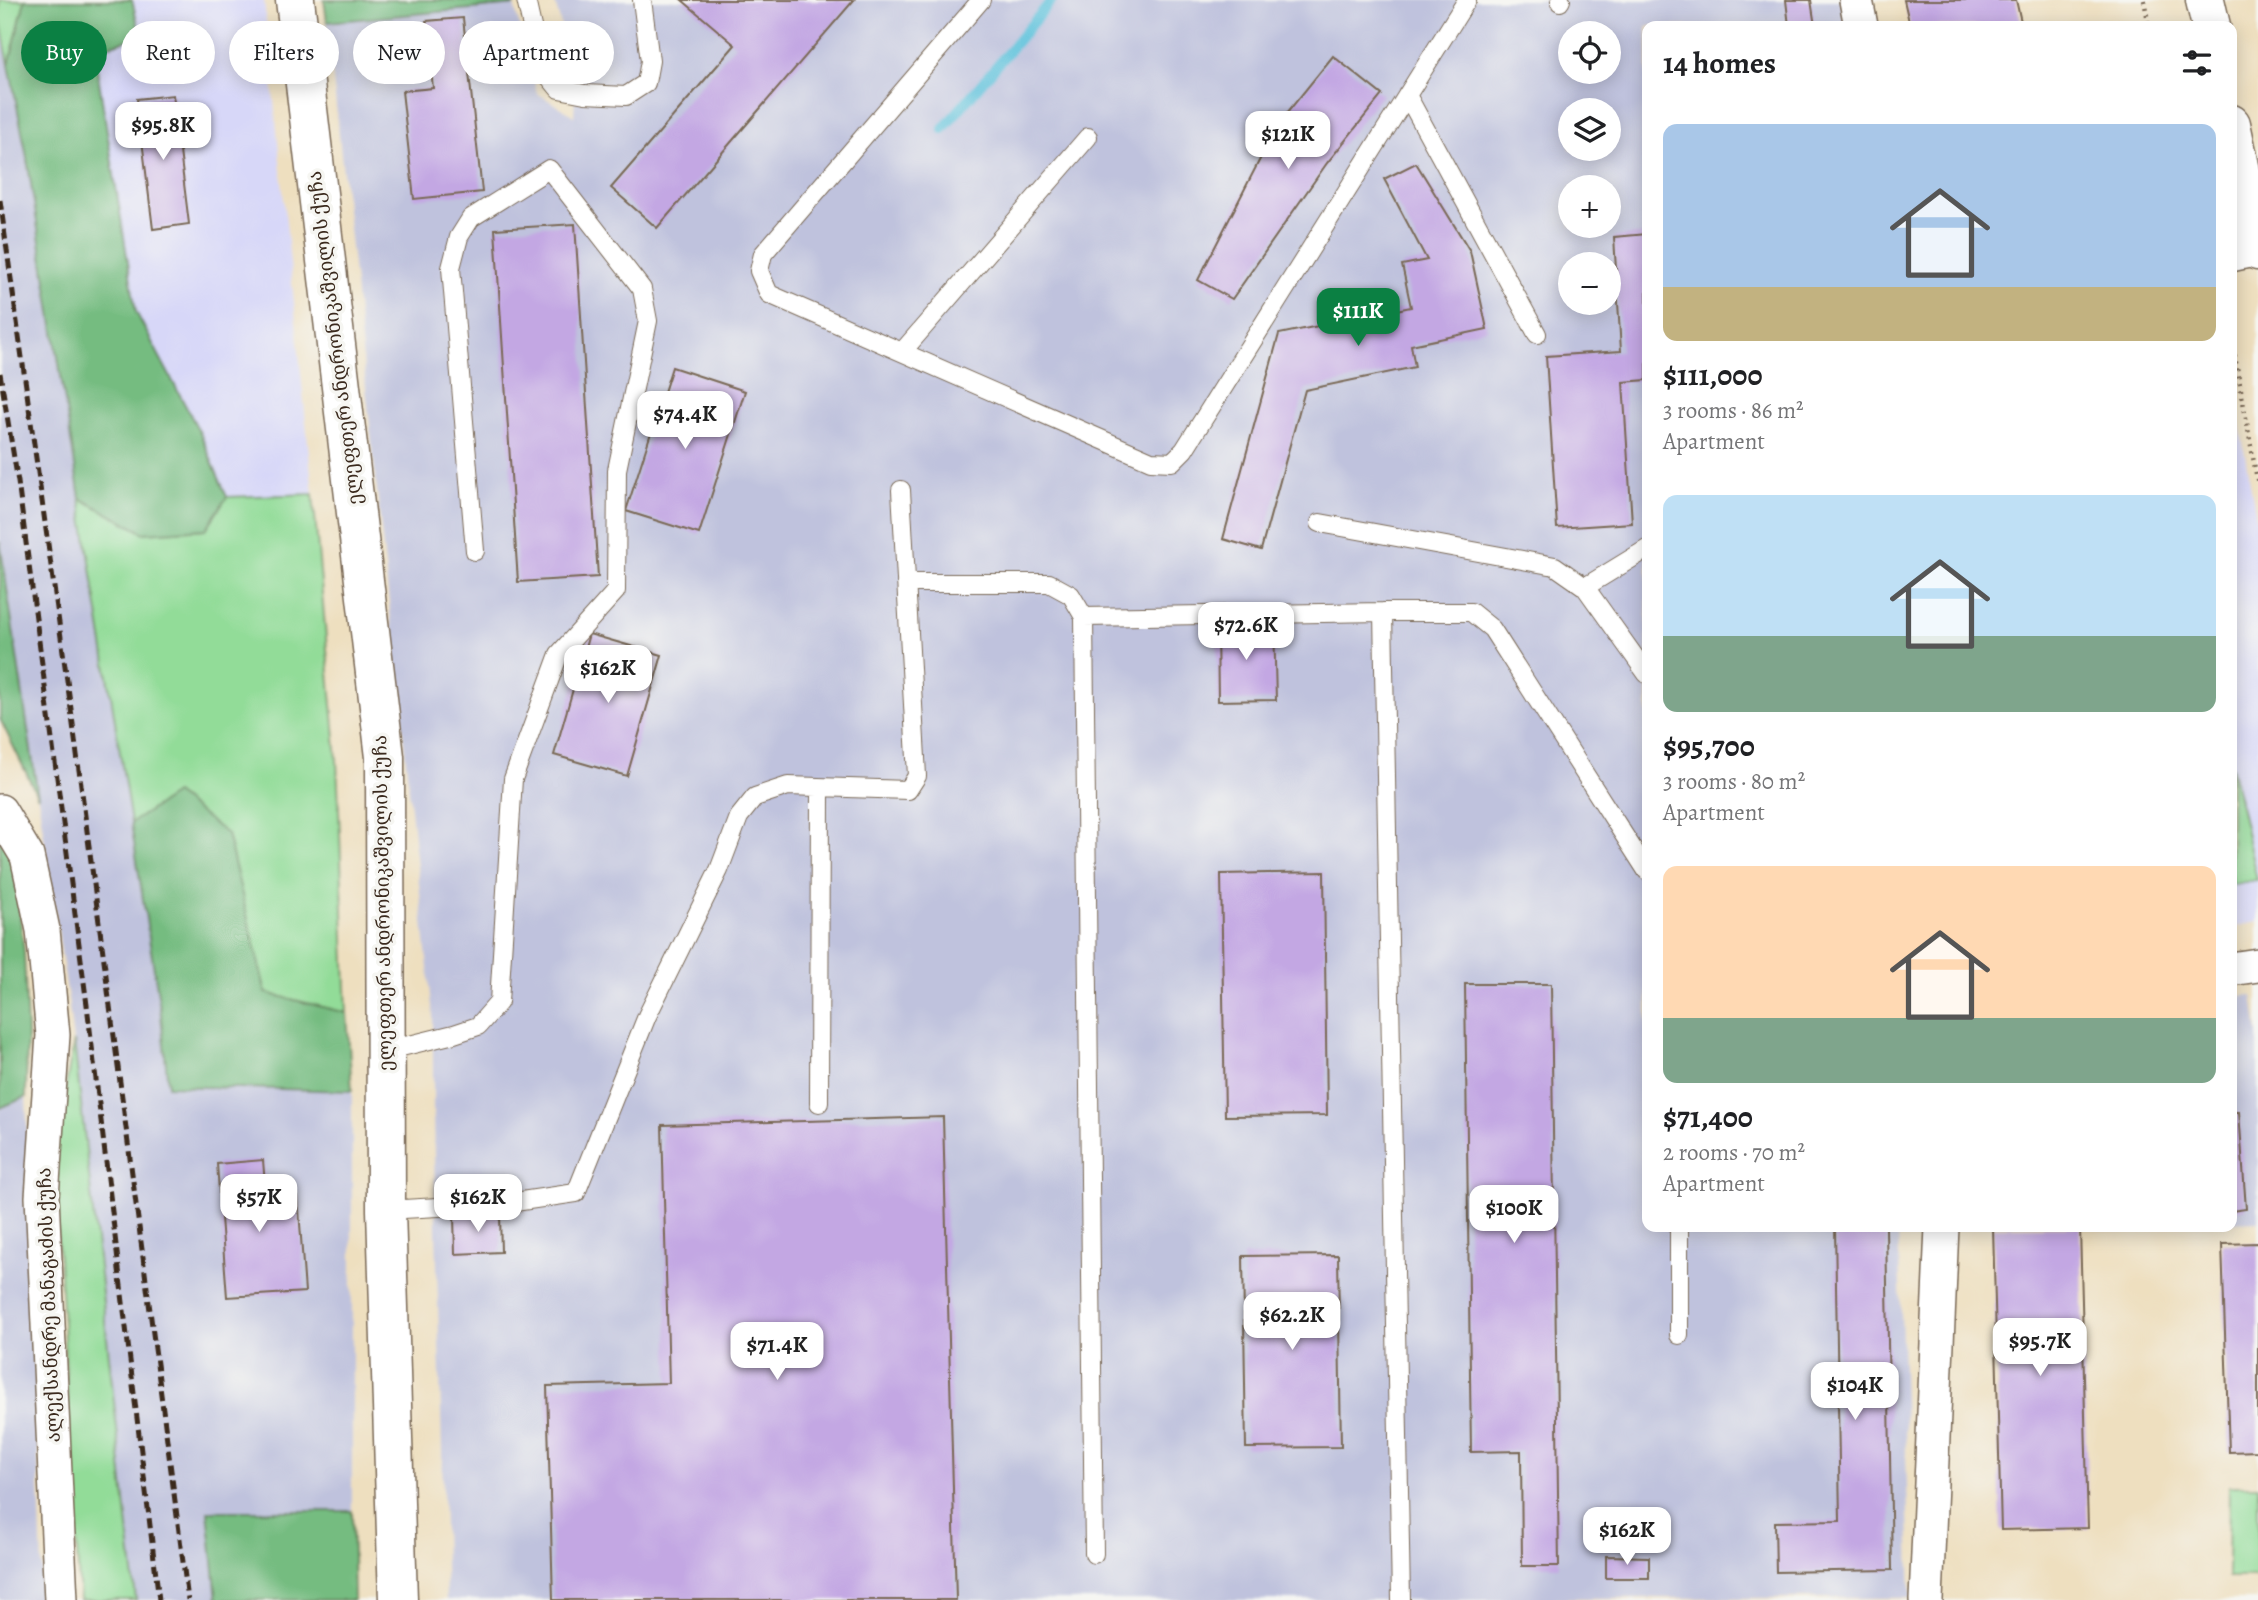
<!DOCTYPE html>
<html lang="en">
<head>
<meta charset="utf-8">
<style>
	:root { --surface:#fff; --page:#f6f6f6; --text:#202124; --muted:#757577; --accent:#0b8043 }
	body { margin:0; font-family:Alegreya,"Noto Serif Georgian",serif; background:var(--page); color:var(--text); height:100vh; display:flex; flex-direction:column; font-size:26px; white-space:nowrap }
	* { box-sizing:border-box; margin:0 }
	p { font-size:23px; color:var(--muted) }
	.icon { flex:none; width:38px; height:38px; fill:none; stroke:currentColor; stroke-width:2; stroke-linecap:round; stroke-linejoin:round }
	.map { position:relative; flex:1; overflow:hidden }
	.drawer { position:absolute; left:1642px; top:21px; width:595px; height:1211px; display:flex; flex-direction:column; background:var(--surface); border-radius:14px; box-shadow:0 4px 18px #0003 }
	.drawer>* { flex:none }
	.hud { position:absolute; left:21px; top:21px; width:665px; height:63px; display:flex; gap:14px }
	.fabs { position:absolute; left:1558px; top:21px; display:grid; gap:14px }
	.fabs a { display:grid; place-items:center; width:63px; height:63px; border-radius:50%; background:var(--surface); box-shadow:0 4px 18px #0003; font-size:35px }
	.price { position:absolute; translate:-50% -60px; padding:0 16px; border-radius:14px; background:#fff; color:#222; font-size:23px; line-height:46px; filter:drop-shadow(0 2px 4px #0008) }
	.price::after { content:''; position:absolute; left:50%; top:42px; width:21px; height:16px; margin-left:-10px; background:inherit; clip-path:polygon(0 0,100% 0,50% 100%) }
	.price.on { background:var(--accent); color:#fff }
	ul { padding:0; list-style:none }
	li { display:grid; align-content:center; gap:14px; height:371px; padding:0 21px }
	li span { display:grid; place-items:center; height:217px; border-radius:14px; color:#555 }
	li>.icon { margin-inline-start:auto }
	span .icon { width:126px; height:126px; fill:#fffc; stroke-width:1 }
	li b { font-size:30px }
	h2 { display:flex; justify-content:space-between; align-items:center; height:84px; padding:0 21px; font-size:30px }
	.pill { padding:0 24px; border-radius:32px; background:var(--surface); box-shadow:0 4px 18px #0003; font-size:24px; line-height:63px }
	.pill.on { background:var(--accent); color:#fff }
	.map>svg:first-child { display:block }
	.built { fill:#d7d7f8 }
	.industrial { fill:#bfc2dd; fill-rule:evenodd }
	.green { fill:#92dc98; stroke:#66835b; stroke-width:2 }
	.forest { fill:#75bc80; stroke:#58734f; stroke-width:2 }
	.lines { fill:none; stroke-linecap:round; stroke-linejoin:round }
	.stream { stroke:#5ec2dc; stroke-width:10 }
	.building { fill:#c3a7e3 }
	.lane-casing { stroke:#7a6956; stroke-width:20 }
	.street-casing { stroke:#7a6956; stroke-width:36 }
	.secondary-casing { stroke:#7a6956; stroke-width:41 }
	.path { stroke:#7a6956; stroke-width:4.5; stroke-dasharray:2 5; stroke-linecap:butt }
	.lane { stroke:#fff; stroke-width:18 }
	.street { stroke:#fff; stroke-width:33 }
	.secondary { stroke:#fff; stroke-width:38 }
	.rail { stroke:#3b2a1e; stroke-width:5; stroke-dasharray:10 5; stroke-linecap:butt }
	.labels { text-anchor:middle; dominant-baseline:central; stroke-width:7; stroke-linejoin:round; paint-order:stroke }
	.street-label { font-size:19px; fill:#3b2a1e; stroke:#f6f6f2 }
</style>
</head>
<body>
<div class="map">
<svg width="2258" height="1600" viewBox="0 0 2258 1600">
	<rect width="100%" height="100%" fill="#f6f6f2"/>
	<filter id="ink" filterUnits="userSpaceOnUse"><feTurbulence type="fractalNoise" baseFrequency=".0143" numOctaves="2"/><feDisplacementMap in="SourceGraphic" scale="14" xChannelSelector="R" yChannelSelector="G"/><feConvolveMatrix kernelMatrix="1 2 1 2 8 2 1 2 1" color-interpolation-filters="sRGB"/></filter>
	<filter id="wash" filterUnits="userSpaceOnUse"><feTurbulence type="fractalNoise" baseFrequency=".00686" numOctaves="4" result="noise"/><feDisplacementMap in="SourceGraphic" scale="28" xChannelSelector="R" yChannelSelector="G"/><feGaussianBlur stdDeviation="1.57" result="paint"/><feColorMatrix in="noise" values="0 0 0 0 0 0 0 0 0 0 0 0 0 0 0 0 0 1.4 0 .05"/><feComposite in="paint" operator="in"/></filter>
	<g filter="url(#wash)">
		<rect width="100%" height="100%" fill="#eedfbf"/>
		<!-- built -->
		<path class="built" d="M132,0H264L313,494L227,497L200,433L136,312L94,50L141,36Z
			M2231,377L2258,528V922L2231,927Z"/>
		<!-- industrial -->
		<path class="industrial" d="M554,0H1841L1846,26H1647V1227H1898L1911,1598H1555V1600H446L433,1117V1015L327,22L514,5L537,93L574,116L576,78ZM1570,33H1608V72H1570ZM1570,110H1608V149H1570ZM1570,187H1608V226H1570ZM1570,264H1608V303H1570Z
			M0,18L26,152L161,1014L168,1085L352,1091V1511H209L217,1600H136L69,1005L0,542Z
			M2253,995L2258,1035V1221L2231,1222V997Z
			M26,1097L43,1600H0V1108Z"/>
		<!-- green -->
		<path class="green" d="M0,0H25L9,65L0,18Z
			M313,494L337,760L347,1013L266,993L227,834L175,794L131,823L80,498L144,533L206,529L227,497Z
			M2231,766L2257,880L2231,885Z
			M74,1041L136,1600H80L57,1227L56,1142Z
			M2229,1486H2258V1577H2228Z"/>
		<!-- forest -->
		<path class="forest" d="M25,0H132L141,36L94,50L136,312L200,433L227,497L206,529L144,533L80,498L26,152L9,65Z
			M324,0H513L514,5L327,22Z
			M0,542L38,797L0,719Z
			M175,794L227,834L266,993L347,1013L352,1091L168,1086L161,1014L131,823Z
			M0,838L13,857L24,951L27,1032L26,1097L0,1108Z
			M208,1511H352L354,1600H217Z"/>
		<g class="lines">
			<!-- stream -->
			<path class="stream" d="M943,129L1052,0"/>
		</g>
		<g id="blocks">
			<!-- building -->
			<path class="building" d="M682,0H854L657,228L611,188L735,45Z
				M1786,0H1811L1815,26H1789Z
				M1904,0H2016L2022,26H1910Z
				M463,18L482,192L414,199L402,91L433,88L426,21Z
				M1333,56L1382,95L1327,163L1232,299L1198,280L1278,124Z
				M173,95L189,224L153,229L137,99Z
				M1416,163L1470,251L1487,329L1411,345L1415,367L1305,390L1261,550L1223,539L1279,334L1411,307L1402,265L1427,260L1384,179Z
				M575,224L598,577L518,582L495,229Z
				M1647,234V380L1623,382L1632,523L1557,528L1546,356L1621,351L1614,237Z
				M672,367L745,391L699,534L626,511Z
				M1274,623L1276,700L1218,701L1217,624Z
				M589,634L662,655L627,776L554,755Z
				M1324,872L1327,1115L1225,1116L1221,874Z
				M1465,984H1551L1559,1566H1522L1521,1451L1471,1452Z
				M2231,1112H2239L2246,1209L2231,1211Z
				M943,1117L956,1600H553L547,1386L669,1383L662,1125Z
				M263,1160L266,1198L298,1196L305,1292L227,1297L217,1164Z
				M500,1214L501,1252L455,1254L454,1216Z
				M1835,1227H1886L1892,1570L1776,1572L1775,1522L1840,1521Z
				M1993,1227H2080L2088,1528L2001,1530Z
				M2258,1243V1451L2229,1452L2222,1244Z
				M1338,1255L1341,1447L1246,1448L1243,1256Z
				M1606,1556L1649,1557V1578H1606Z"/>
		</g>
	</g>
	<g filter="url(#ink)">
		<use href="#blocks" fill-opacity="0" stroke="#7a6956" stroke-width="2"/>
		<g class="lines">
			<defs>
				<path id="lane" d="M526,0L541,67L559,89L585,94L626,96L646,83L650,61L642,0
					M981,0L763,254L759,271L769,294L1151,461L1172,462L1184,450L1467,0
					M1560,2L1561,0
					M1407,95L1537,334
					M902,352L1088,137
					M1320,523L1555,566L1585,587L1647,674
					M906,583H1049L1071,595L1084,617L1094,1554
					M1585,587L1647,549
					M1084,617L1383,612
					M385,1051L454,1034L478,1026L499,1002L513,779L559,654L616,591L617,470L648,321L642,289L549,169L471,218L459,237L451,268L475,551
					M819,1103L820,788
					M386,1210L508,1203L576,1193L647,1016L719,870L739,817L755,797L788,786L908,790L917,776L901,490
					M1679,1227V1335
					M1401,1600L1383,612H1471L1492,629L1647,871"/>
				<path id="street" d="M1856,0L1861,26
					M2231,255L2258,249
					M0,811L27,856L43,930L53,1035L42,1197L61,1600
					M2231,969L2258,965
					M1926,1600L1942,1227"/>
				<path id="secondary" d="M295,0L385,757L386,1210L398,1600
					M2205,0L2211,26
					M2231,124L2258,251"/>
			</defs>
			<!-- lane casing -->
			<use href="#lane" class="lane-casing"/>
			<!-- street casing -->
			<use href="#street" class="street-casing"/>
			<!-- secondary casing -->
			<use href="#secondary" class="secondary-casing"/>
			<!-- path -->
			<path class="path" d="M2144,0L2149,26
				M2231,334L2258,485"/>
			<!-- lane -->
			<use href="#lane" class="lane"/>
			<!-- street -->
			<use href="#street" class="street"/>
			<!-- secondary -->
			<use href="#secondary" class="secondary"/>
			<!-- rail -->
			<path class="rail" d="M0,200L71,709L188,1600
				M0,373L18,482L87,1005L159,1600"/>
		</g>
	</g>
	<g class="labels">
		<!-- street labels -->
		<g class="street-label">
			<text transform="translate(335 338) rotate(-97)">ელეფთერ ანდრონიკაშვილის ქუჩა</text>
			<text transform="translate(383 903) rotate(-91)">ელეფთერ ანდრონიკაშვილის ქუჩა</text>
			<text transform="translate(49 1305) rotate(-92)">ალექსანდრე მანაგაძის ქუჩა</text>
		</g>
	</g>
</svg>
<div class="fabs">
<a><svg class="icon" aria-label="locate" viewBox="0 0 24 24"><circle cx="12" cy="12" r="6"/><path d="M12 2v4M12 18v4M2 12h4M18 12h4"/></svg></a>
<a><svg class="icon" aria-label="layers" viewBox="0 0 24 24"><path d="M12 4l9 5-9 5-9-5zM3 14l9 5 9-5"/></svg></a>
<a>+</a>
<a>−</a>
</div>
<b class="price" style="left:163px;top:162px">$95.8K</b>
<b class="price" style="left:1288px;top:171px">$121K</b>
<b class="price on" style="left:1358px;top:348px">$111K</b>
<b class="price" style="left:685px;top:451px">$74.4K</b>
<b class="price" style="left:1246px;top:662px">$72.6K</b>
<b class="price" style="left:608px;top:705px">$162K</b>
<b class="price" style="left:259px;top:1234px">$57K</b>
<b class="price" style="left:478px;top:1234px">$162K</b>
<b class="price" style="left:1514px;top:1245px">$100K</b>
<b class="price" style="left:1292px;top:1352px">$62.2K</b>
<b class="price" style="left:2040px;top:1378px">$95.7K</b>
<b class="price" style="left:777px;top:1382px">$71.4K</b>
<b class="price" style="left:1855px;top:1422px">$104K</b>
<b class="price" style="left:1627px;top:1567px">$162K</b>
<div class="hud">
<a class="pill on">Buy</a>
<a class="pill">Rent</a>
<a class="pill">Filters</a>
<a class="pill">New</a>
<a class="pill">Apartment</a>
</div>
<section class="drawer">
<h2>14 homes<svg class="icon" aria-label="filters" viewBox="0 0 24 24"><path d="M4 7h16M4 17h16"/><circle cx="9" cy="7" r="2"/><circle cx="15" cy="17" r="2"/></svg></h2>
<ul>
<li><span style="background:linear-gradient(#a9c7e8 75%,#c2b280 0)"><svg class="icon" aria-label="home" viewBox="0 0 24 24"><path d="M3 11l9-7 9 7M6 9v11h12V9"/></svg></span><div><b>$111,000</b><p>3 rooms · 86 m²</p><p>Apartment</p></div></li>
<li><span style="background:linear-gradient(#bfe0f5 65%,#7fa58c 0)"><svg class="icon" aria-label="home" viewBox="0 0 24 24"><path d="M3 11l9-7 9 7M6 9v11h12V9"/></svg></span><div><b>$95,700</b><p>3 rooms · 80 m²</p><p>Apartment</p></div></li>
<li><span style="background:linear-gradient(#ffd9b3 70%,#7fa58c 0)"><svg class="icon" aria-label="home" viewBox="0 0 24 24"><path d="M3 11l9-7 9 7M6 9v11h12V9"/></svg></span><div><b>$71,400</b><p>2 rooms · 70 m²</p><p>Apartment</p></div></li>
</ul>
</section>
</div>
</body>
</html>
